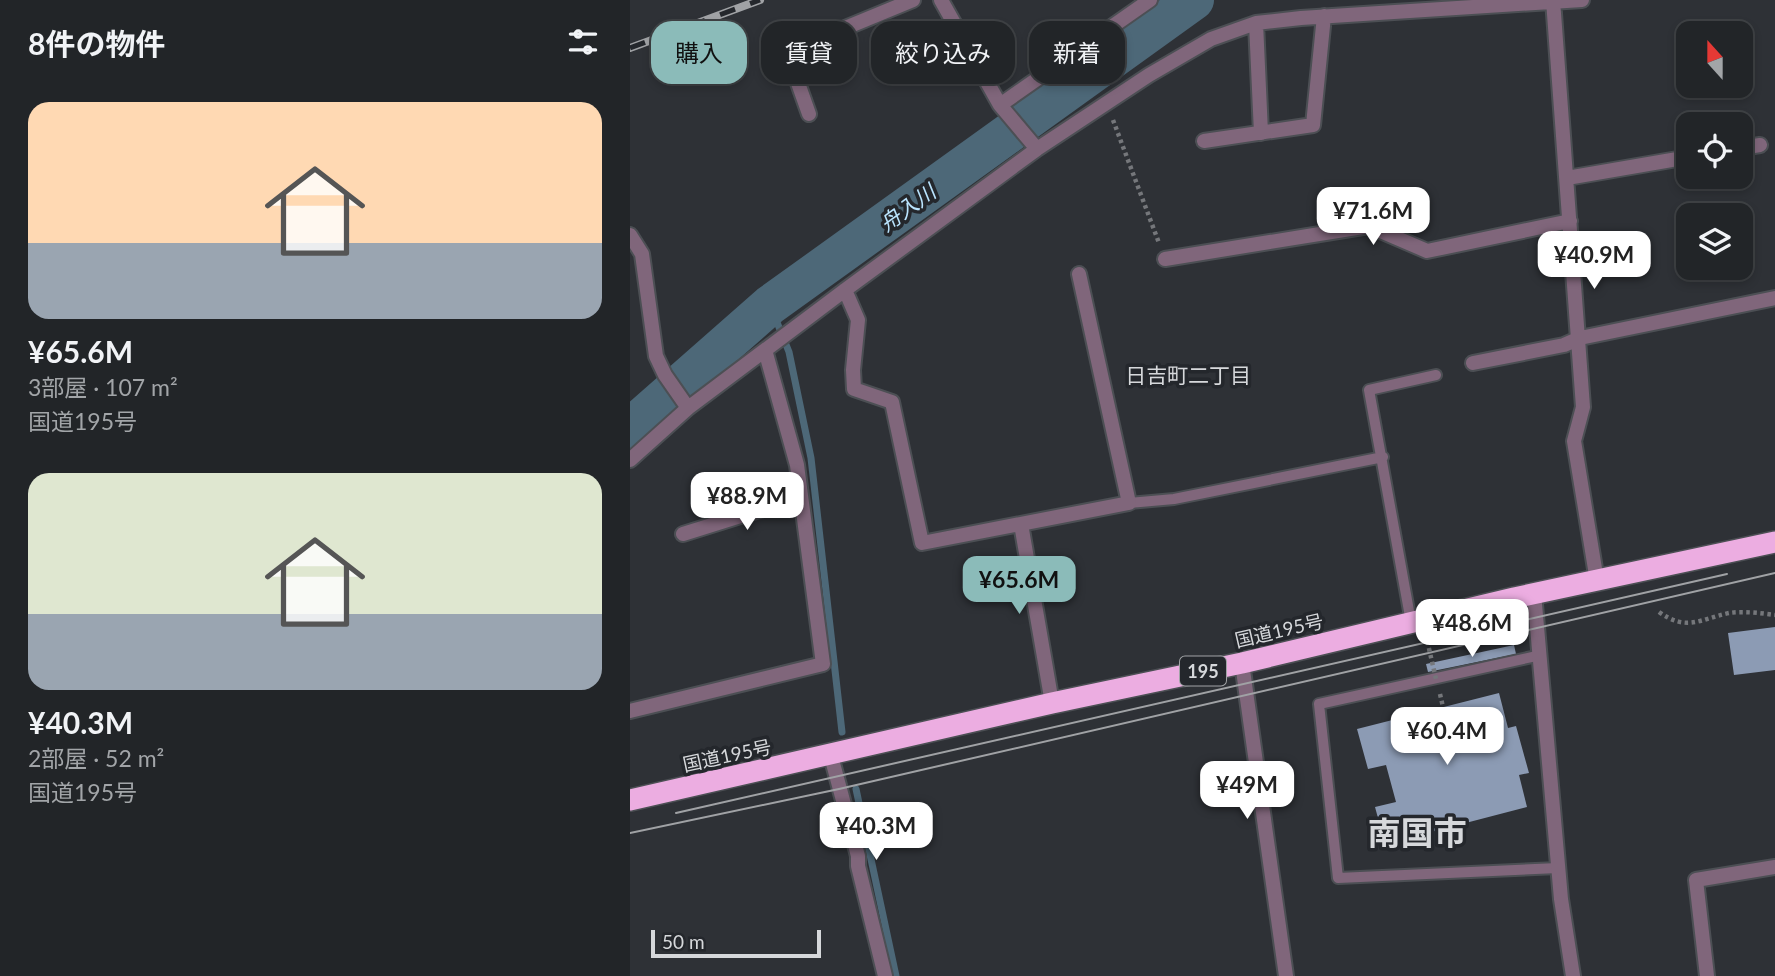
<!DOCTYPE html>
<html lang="ja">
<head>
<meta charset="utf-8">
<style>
	:root { --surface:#222528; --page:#2a2d30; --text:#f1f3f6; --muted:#a2a5a8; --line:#3f4245; --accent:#8bbbb9 }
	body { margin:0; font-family:Lato,"Noto Sans JP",sans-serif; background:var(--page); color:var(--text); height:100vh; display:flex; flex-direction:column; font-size:26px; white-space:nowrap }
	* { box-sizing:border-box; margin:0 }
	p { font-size:23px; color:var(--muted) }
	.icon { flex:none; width:38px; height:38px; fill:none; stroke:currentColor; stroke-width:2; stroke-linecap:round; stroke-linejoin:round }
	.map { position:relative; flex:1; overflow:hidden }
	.sheet { display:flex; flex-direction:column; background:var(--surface); width:630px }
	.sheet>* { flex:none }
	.hud { position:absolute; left:21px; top:21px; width:665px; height:63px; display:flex; gap:14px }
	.needle { width:46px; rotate:339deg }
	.fabs { position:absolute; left:1046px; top:21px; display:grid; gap:14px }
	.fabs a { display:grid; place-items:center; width:77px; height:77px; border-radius:14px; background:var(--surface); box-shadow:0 4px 10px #0003,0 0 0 2px var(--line); font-size:35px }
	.scale { position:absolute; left:21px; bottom:18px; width:170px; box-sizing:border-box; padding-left:7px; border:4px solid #d6d8db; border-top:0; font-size:19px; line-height:24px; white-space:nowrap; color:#d6d8db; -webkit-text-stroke:5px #24272c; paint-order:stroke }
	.price { position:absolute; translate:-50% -60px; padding:0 16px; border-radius:14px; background:#fff; color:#222; font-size:23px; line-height:46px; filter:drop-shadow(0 2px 4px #0008) }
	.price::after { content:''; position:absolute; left:50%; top:42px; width:21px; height:16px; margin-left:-10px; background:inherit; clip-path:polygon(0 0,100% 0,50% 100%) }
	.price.active { background:var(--accent); color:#111 }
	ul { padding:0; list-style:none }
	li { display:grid; align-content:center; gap:14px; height:371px; padding:0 28px }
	li span { display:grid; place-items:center; height:217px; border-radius:21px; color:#555 }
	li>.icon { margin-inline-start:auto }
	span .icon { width:126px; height:126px; fill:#fffc; stroke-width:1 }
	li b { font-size:30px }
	h2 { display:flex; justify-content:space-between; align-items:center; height:84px; padding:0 28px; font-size:30px }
	.chip { padding:0 24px; border-radius:21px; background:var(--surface); box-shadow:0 4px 10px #0003,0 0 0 2px var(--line); font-size:24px; line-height:63px }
	.chip.active { background:var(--accent); color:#111 }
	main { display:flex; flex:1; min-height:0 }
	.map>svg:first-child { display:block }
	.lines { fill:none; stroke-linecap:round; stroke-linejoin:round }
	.stream { stroke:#4d6878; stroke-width:7 }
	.river { stroke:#4d6878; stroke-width:40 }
	.building { fill:#8c9bb4 }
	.lane-casing { stroke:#4c4f54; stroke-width:14 }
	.street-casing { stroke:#4c4f54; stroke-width:18 }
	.highway-casing { stroke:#4c4f54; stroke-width:24 }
	.path { stroke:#75777b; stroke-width:4.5; stroke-dasharray:3.5 3.5; stroke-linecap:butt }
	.lane { stroke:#80667b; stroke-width:10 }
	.street { stroke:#80667b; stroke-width:14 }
	.highway { stroke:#ecade1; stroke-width:21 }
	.tram { stroke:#a0a2a5; stroke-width:2 }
	.rail-casing { stroke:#a0a2a5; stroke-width:8 }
	.rail { stroke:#24272c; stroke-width:5; stroke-dasharray:16; stroke-linecap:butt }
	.path-bridge { stroke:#75777b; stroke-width:4.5; stroke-dasharray:3.5 3.5; stroke-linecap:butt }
	.labels { text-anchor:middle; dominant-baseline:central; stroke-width:7; stroke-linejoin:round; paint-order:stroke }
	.shield { fill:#24272c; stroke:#a1a3a6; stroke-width:2 }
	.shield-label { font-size:18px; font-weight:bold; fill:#d6d8db }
	.street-label { font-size:19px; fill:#d6d8db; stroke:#24272c }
	.water-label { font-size:21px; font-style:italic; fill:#bae4fe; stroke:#24272c }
	.neighbourhood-label { font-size:21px; fill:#d6d8db; stroke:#24272c }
	.town-label { font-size:33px; font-weight:bold; fill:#d6d8db; stroke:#24272c }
</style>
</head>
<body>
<main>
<section class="sheet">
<h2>8件の物件<svg class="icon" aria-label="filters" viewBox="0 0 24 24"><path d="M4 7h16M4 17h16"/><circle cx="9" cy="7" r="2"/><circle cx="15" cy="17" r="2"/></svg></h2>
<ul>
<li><span style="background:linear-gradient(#ffd9b3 65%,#9aa5b1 0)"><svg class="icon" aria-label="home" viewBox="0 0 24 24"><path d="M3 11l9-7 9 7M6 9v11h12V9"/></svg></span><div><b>¥65.6M</b><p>3部屋 · 107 m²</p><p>国道195号</p></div></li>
<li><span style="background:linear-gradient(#dfe7d0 65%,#9aa5b1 0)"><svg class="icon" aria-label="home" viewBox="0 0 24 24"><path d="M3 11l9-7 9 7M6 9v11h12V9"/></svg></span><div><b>¥40.3M</b><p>2部屋 · 52 m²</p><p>国道195号</p></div></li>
</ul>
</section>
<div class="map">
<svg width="1145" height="976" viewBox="0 0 1145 976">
	<rect width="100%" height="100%" fill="#2e3136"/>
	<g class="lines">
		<!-- stream -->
		<path class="stream" d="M140,305L159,352L181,458L212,732
			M226,789L266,976"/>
		<!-- river -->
		<path class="river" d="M0,428L140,305L564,0"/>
	</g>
	<!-- building -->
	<path class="building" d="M1145,627V670L1104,675L1098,633Z
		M884,645L886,654L798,672L796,664Z
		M869,693L878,728L886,726L899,773L889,775L897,807L755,844L745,807L766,802L756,765L738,769L727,729Z"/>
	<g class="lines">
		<defs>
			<path id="lane" d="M499,503L544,499L753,457
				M781,622L739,390L806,375
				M911,655L689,704L708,878L928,868"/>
			<path id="street" d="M311,0L370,105
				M923,0L953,407L944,441L967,581
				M626,23L631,133
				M179,114L157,52L283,0
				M574,141L683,125L694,16
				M1111,148L1130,145
				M407,149L370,105L520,0
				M937,178L1059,157
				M0,235L12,254L26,356L35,375L58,408
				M535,259L739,226L797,251L940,221
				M215,290L228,320L223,370L224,389L262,402L292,543L499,503L449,274
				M843,363L934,345L950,338L1145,298
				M0,460L58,408L215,290L407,149L519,75L581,39L626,23L671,18L952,0
				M391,524L422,703
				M53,534L171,497
				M904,593L931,899L943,976
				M612,663L656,976
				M0,711L193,664L167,465L135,350
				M201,756L228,856V866L255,976
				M1077,976L1066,880L1145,867"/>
			<path id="highway" d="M0,800L422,703L612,663L884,598L1145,542"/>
		</defs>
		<!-- lane casing -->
		<use href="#lane" class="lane-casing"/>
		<!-- street casing -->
		<use href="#street" class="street-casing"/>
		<!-- highway casing -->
		<use href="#highway" class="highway-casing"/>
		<!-- path -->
		<path class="path" d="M483,120L529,243
			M1029,612C1057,632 1070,619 1099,613C1113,611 1131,613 1145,615
			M810,694L813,707"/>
		<!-- lane -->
		<use href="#lane" class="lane"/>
		<!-- street -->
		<use href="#street" class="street"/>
		<!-- highway -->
		<use href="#highway" class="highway"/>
		<!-- tram -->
		<path class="tram" d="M46,813L1097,574
			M0,833L209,789L1145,573"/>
		<defs>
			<path id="rail" d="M0,48L130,0"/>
		</defs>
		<!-- rail casing -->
		<use href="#rail" class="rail-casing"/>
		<!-- rail -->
		<use href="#rail" class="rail"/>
		<!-- path-bridge -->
		<path class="path-bridge" d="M791,614L806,679"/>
	</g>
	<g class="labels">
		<!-- shield labels -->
		<rect class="shield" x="550" y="656.5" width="46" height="29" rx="5"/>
		<g class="shield-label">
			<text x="573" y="671">195</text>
		</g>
		<!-- street labels -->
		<g class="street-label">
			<text transform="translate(649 630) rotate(-13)">国道195号</text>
			<text transform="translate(97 755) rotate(-12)">国道195号</text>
		</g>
		<!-- water labels -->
		<g class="water-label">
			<text transform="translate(277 207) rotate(-36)">舟入川</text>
		</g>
		<!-- neighbourhood labels -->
		<g class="neighbourhood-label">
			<text x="558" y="374">日吉町二丁目</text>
		</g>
		<!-- town labels -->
		<g class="town-label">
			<text x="787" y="832">南国市</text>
		</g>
	</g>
</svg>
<div class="fabs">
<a><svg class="needle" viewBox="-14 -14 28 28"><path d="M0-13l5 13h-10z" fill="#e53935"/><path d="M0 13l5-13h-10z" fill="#a2a5a8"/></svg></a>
<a><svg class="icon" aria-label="locate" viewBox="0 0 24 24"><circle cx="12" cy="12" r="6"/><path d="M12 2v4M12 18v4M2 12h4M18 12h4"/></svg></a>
<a><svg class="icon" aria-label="layers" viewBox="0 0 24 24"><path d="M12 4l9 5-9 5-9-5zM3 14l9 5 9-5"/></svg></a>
</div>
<div class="scale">50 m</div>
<b class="price" style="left:743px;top:247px">¥71.6M</b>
<b class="price" style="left:964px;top:291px">¥40.9M</b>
<b class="price" style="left:117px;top:532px">¥88.9M</b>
<b class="price active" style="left:389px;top:616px">¥65.6M</b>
<b class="price" style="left:842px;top:659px">¥48.6M</b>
<b class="price" style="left:817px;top:767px">¥60.4M</b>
<b class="price" style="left:617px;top:821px">¥49M</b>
<b class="price" style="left:246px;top:862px">¥40.3M</b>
<div class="hud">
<a class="chip active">購入</a>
<a class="chip">賃貸</a>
<a class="chip">絞り込み</a>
<a class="chip">新着</a>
</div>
</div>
</main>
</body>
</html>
